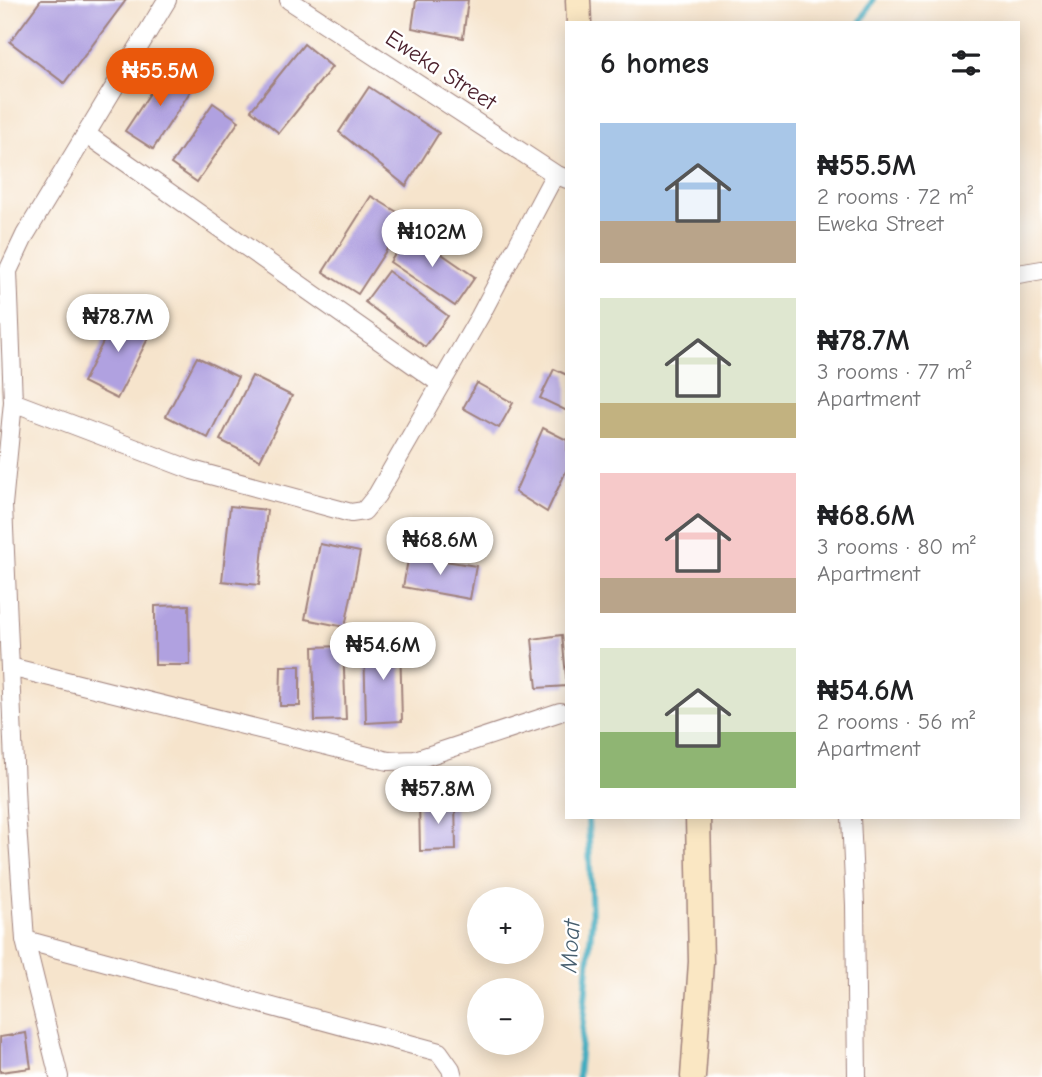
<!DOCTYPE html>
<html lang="en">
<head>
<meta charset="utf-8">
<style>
	:root { --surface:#fff; --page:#f2f2f2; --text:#202124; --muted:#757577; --accent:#ea580c }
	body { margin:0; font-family:"Comic Neue",sans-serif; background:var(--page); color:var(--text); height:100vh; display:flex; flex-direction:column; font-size:26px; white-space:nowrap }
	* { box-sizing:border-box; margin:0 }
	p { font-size:23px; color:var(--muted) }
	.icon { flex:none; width:38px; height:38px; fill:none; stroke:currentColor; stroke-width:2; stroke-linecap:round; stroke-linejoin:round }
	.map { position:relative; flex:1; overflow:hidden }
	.drawer { position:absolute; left:565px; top:21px; width:455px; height:798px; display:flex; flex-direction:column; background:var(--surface); border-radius:0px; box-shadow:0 4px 18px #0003 }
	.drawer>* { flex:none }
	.controls { position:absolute; left:467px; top:887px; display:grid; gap:14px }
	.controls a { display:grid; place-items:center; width:77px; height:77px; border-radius:50%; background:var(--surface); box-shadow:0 4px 18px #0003; font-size:35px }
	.price { position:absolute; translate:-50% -60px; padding:0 16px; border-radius:24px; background:#fff; color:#222; font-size:23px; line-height:46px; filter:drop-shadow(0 2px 4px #0008) }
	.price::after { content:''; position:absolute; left:50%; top:42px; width:21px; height:16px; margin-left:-10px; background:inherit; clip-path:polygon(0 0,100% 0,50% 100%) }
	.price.active { background:var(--accent); color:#fff }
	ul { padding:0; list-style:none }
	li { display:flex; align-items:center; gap:21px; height:175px; padding:0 35px }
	li span { display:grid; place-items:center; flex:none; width:196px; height:140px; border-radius:0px; color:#555 }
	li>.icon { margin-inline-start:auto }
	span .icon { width:84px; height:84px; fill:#fffc; stroke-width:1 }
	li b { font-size:30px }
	h2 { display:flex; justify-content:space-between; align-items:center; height:84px; padding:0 35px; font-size:30px }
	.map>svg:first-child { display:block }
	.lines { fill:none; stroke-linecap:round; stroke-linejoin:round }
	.stream { stroke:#40acbf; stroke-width:6 }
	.building { fill:#b0a1e0 }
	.street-casing { stroke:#a0827c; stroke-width:20 }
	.secondary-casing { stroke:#a0827c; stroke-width:27 }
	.street { stroke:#fff; stroke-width:18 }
	.secondary { stroke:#fae7c3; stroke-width:24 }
	.labels { text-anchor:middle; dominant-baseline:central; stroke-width:5; stroke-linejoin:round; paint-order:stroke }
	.street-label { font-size:23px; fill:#4a1f2b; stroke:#fff }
	.water-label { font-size:24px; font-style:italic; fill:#465e6e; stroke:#fff }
</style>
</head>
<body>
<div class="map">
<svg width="1042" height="1077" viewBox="0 0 1042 1077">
	<rect width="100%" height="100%" fill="#fff"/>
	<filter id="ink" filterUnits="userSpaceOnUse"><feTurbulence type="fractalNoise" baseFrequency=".0143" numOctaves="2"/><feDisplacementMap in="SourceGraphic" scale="14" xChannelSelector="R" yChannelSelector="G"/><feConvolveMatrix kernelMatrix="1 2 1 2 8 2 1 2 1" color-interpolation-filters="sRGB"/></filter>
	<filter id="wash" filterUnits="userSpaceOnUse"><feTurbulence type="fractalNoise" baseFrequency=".00686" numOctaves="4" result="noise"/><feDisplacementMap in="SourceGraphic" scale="28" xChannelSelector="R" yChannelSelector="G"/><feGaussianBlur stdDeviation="1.57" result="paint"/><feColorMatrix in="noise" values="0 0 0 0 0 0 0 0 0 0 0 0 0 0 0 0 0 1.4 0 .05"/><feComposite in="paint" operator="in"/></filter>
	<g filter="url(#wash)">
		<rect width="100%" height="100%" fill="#f6e4cc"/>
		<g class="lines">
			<!-- stream -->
			<path class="stream" d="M860,23L873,0
				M578,1077L592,920L588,817"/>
		</g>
		<g id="blocks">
			<!-- building -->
			<path class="building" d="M41,0H126L64,83L10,42Z
				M416,0H468L463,38L412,28Z
				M304,44L332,67L279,133L251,110Z
				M168,66L195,84L153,149L125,131Z
				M369,87L439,133L406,186L339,132Z
				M213,103L239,121L197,182L171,164Z
				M371,196L407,218L358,294L323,272Z
				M410,232L475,277L455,306L390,262Z
				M388,271L448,316L425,347L365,302Z
				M119,310L154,327L117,399L83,382Z
				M197,357L238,377L208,438L166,416Z
				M554,369L567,375V411L540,398Z
				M252,376L292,396L260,460L220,440Z
				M477,383L513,403L499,428L463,408Z
				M543,428L567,440V469L547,512L515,492Z
				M230,506L267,510L259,585L222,581Z
				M320,544L360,552L345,627L305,619Z
				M409,555L476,566L470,599L403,587Z
				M189,605L190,665H155V606Z
				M562,635L567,686L537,688L532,639Z
				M400,641L402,721L366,723L364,643Z
				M343,646L346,720L315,721L313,647Z
				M281,666H300V706H280Z
				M455,800L456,850L420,851L419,801Z
				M26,1033L31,1068L0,1072V1037Z"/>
		</g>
	</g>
	<g filter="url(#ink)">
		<use href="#blocks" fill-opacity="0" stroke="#a0827c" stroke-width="2"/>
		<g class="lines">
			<defs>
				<path id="street" d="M289,0L555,174L567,179
					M86,134L441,384
					M1018,274L1042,270
					M13,402L192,470L351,513L364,511L377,495L480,316L555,174
					M10,667L388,761L415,760L560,712
					M851,817L855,905L857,1077
					M25,940L439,1052L451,1069L453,1077
					M59,1077L25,940L16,810L3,505L13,402L8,271L25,235L167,0"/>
				<path id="secondary" d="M578,0L579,23
					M693,1077L701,962L698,817"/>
			</defs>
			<!-- street casing -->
			<use href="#street" class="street-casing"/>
			<!-- secondary casing -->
			<use href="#secondary" class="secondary-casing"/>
			<!-- street -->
			<use href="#street" class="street"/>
			<!-- secondary -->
			<use href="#secondary" class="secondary"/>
		</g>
	</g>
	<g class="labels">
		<!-- street labels -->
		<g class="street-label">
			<text transform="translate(441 70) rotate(33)">Eweka Street</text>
		</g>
		<!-- water labels -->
		<g class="water-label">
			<text transform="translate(570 946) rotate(-86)">Moat</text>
		</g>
	</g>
</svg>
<div class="controls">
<a>+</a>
<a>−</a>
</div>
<b class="price active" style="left:160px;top:108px">₦55.5M</b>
<b class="price" style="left:432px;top:269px">₦102M</b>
<b class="price" style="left:118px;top:354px">₦78.7M</b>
<b class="price" style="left:440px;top:577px">₦68.6M</b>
<b class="price" style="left:383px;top:682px">₦54.6M</b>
<b class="price" style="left:438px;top:826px">₦57.8M</b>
<section class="drawer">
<h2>6 homes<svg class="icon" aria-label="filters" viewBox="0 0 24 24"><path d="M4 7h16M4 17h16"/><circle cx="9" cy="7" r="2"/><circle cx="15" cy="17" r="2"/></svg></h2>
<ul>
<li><span style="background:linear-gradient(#a9c7e8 70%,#b9a48a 0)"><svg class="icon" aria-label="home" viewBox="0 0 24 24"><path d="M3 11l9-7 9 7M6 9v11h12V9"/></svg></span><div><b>₦55.5M</b><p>2 rooms · 72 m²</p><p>Eweka Street</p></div></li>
<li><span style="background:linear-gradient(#dfe7d0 75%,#c2b280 0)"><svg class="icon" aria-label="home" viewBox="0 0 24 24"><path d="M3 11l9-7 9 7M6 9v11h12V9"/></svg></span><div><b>₦78.7M</b><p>3 rooms · 77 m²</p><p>Apartment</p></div></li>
<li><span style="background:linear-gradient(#f6c9c9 75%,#b9a48a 0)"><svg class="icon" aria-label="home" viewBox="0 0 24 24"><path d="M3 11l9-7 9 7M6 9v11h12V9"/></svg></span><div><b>₦68.6M</b><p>3 rooms · 80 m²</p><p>Apartment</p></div></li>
<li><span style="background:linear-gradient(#dfe7d0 60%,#8fb573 0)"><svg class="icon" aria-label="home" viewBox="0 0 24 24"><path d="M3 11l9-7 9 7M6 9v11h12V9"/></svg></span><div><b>₦54.6M</b><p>2 rooms · 56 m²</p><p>Apartment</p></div></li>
</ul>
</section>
</div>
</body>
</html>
